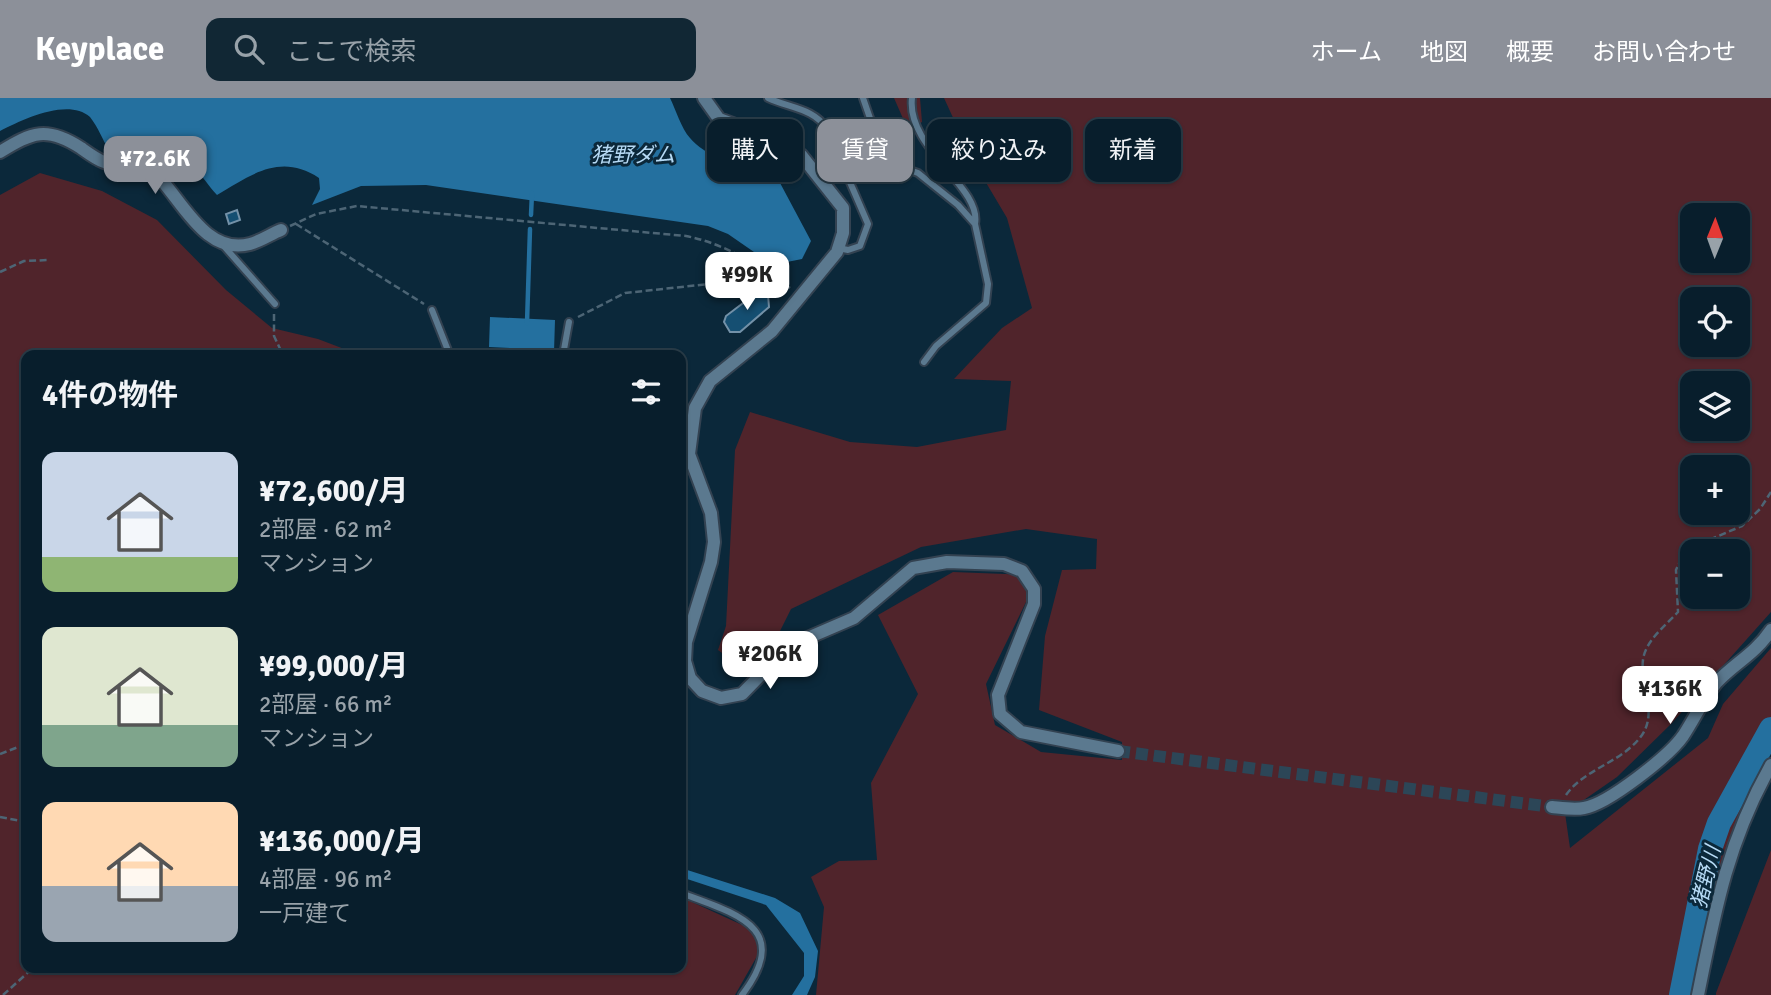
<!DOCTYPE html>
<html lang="ja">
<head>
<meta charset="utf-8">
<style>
	:root { --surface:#081e2c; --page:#112734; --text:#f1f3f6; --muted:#98a2a9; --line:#293c48; --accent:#8c9099 }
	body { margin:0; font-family:Signika,"Noto Sans JP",sans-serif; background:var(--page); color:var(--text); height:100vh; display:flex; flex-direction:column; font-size:26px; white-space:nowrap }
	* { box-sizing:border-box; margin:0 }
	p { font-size:23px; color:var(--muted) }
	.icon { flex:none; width:38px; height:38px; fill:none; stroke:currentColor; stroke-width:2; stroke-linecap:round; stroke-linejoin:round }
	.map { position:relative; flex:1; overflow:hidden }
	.side { position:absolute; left:21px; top:252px; width:665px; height:623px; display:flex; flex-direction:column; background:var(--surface); border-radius:14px; box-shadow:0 2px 5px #0004,0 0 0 2px var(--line) }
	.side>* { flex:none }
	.hud { position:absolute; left:707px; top:21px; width:665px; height:63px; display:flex; gap:14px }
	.needle { width:46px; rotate:1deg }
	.buttons { position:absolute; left:1680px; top:105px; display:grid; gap:14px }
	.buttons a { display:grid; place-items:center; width:70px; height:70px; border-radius:14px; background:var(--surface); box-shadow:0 2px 5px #0004,0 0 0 2px var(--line); font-size:35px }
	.price { position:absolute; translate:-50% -60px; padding:0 16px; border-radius:14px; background:#fff; color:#222; font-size:23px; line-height:46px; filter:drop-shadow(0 2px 4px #0008) }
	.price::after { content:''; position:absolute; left:50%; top:42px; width:21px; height:16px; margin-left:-10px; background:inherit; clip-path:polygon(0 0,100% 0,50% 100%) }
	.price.on { background:var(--accent); color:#fff }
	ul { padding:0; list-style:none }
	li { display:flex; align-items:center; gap:21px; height:175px; padding:0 21px }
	li span { display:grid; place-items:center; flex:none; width:196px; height:140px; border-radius:14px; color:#555 }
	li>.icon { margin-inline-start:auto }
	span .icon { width:84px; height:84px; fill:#fffc; stroke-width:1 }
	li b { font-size:30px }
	h2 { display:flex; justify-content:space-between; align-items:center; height:84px; padding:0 21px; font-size:30px }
	.tag { padding:0 24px; border-radius:14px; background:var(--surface); box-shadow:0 2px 5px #0004,0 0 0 2px var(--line); font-size:24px; line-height:63px }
	.tag.on { background:var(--accent); color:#fff }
	header { display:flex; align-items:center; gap:42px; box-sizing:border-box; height:98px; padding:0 35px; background:var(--accent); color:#fff }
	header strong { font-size:33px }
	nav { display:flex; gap:38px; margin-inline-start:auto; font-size:24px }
	.search { width:490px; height:63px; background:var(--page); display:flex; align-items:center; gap:18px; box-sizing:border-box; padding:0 24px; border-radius:14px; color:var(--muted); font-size:26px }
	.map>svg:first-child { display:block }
	.green { fill:#50242b; fill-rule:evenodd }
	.water { fill:#24709f }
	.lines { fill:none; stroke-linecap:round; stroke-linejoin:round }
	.stream { stroke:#24709f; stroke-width:4.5 }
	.river { stroke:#24709f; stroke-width:24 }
	.building { fill:#154f72; stroke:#7391a8; stroke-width:2 }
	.street-tunnel { stroke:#2c4657; stroke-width:12; stroke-dasharray:12 6; stroke-linecap:butt }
	.lane-casing { stroke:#334251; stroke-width:10 }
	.street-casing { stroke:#334251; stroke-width:16 }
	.path { stroke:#4d6575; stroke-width:2.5; stroke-dasharray:7 3.5; stroke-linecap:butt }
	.lane { stroke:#5b798f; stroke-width:6 }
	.street { stroke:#5b798f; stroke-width:12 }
	.labels { text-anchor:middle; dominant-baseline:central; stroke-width:6; stroke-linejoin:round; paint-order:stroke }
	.water-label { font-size:21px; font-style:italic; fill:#b6daf5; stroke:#0b283a }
</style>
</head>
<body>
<header>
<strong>Keyplace</strong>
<div class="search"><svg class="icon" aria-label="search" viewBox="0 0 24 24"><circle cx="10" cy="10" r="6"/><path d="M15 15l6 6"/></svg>ここで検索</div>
<nav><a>ホーム</a><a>地図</a><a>概要</a><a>お問い合わせ</a></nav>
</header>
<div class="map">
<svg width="1771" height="897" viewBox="0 0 1771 897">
	<rect width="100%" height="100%" fill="#0b283a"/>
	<!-- green -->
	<path class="green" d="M894,0H920L922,24L908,32Z
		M944,0H1771V514L1672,625L1617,679L1565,715L1570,750L1708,640L1723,606L1771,550V636L1683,872L1681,897H816L824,809L811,779L839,763L877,762L871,685L918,596L878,517L953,474L1030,477L1029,498L986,586L995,627L1041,654L1122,662V644L1039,612L1045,538L1062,472L1096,471L1097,441L1026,431L921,449L791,511L766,561L744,571L718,552L726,528L735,352L750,314L850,344L917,349L1006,332L1011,283L954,281L1002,230L1032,210L1007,120L972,61ZM1692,117H1738V163H1692ZM1692,201H1738V247H1692ZM1692,285H1738V331H1692ZM1692,369H1738V415H1692ZM1692,453H1738V499H1692Z
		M40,75L102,93L157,122L226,192L272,230L318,241L360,257H26V870H681V799L751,831L760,853L735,897H0V97Z
		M1771,752V897H1716V895Z"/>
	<!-- water -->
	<path class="water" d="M0,0H670C676,12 681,30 690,40C706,59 755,81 779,83L811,143L802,161L782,165L767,163L728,136L708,128L426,87L361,88L312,107L320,91L319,80C281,55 252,76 217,97C203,82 183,47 159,48C142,49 126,53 109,53C103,42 98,29 90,19C68,0 24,21 0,33Z
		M490,219L555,222L554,254L531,252L530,257H509L510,250L489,249Z
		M681,770L775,800L800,815L818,853L815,879L807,897H792L804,878V855L766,807L681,779Z"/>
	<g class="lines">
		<!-- stream -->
		<path class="stream" d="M531,117L532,95
			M527,225L530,131"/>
		<!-- river -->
		<path class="river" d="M1681,897L1710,751L1719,725L1771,631"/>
	</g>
	<!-- building -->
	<path class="building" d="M237,112L240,122L229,126L226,116Z
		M759,193L768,197L769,209L740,234H730L724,224L726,218Z"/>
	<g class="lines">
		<!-- street-tunnel -->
		<path class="street-tunnel" d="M1118,653L1552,709"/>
		<defs>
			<path id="lane" d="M768,0C789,10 814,10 827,31L868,126L860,148L848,152L838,150
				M863,0L881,52L904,70L918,75L958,107L975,126C982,89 906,50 912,0
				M222,146L275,206
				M432,212L449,255L462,257
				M563,257L569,224
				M924,264L936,248L986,205L988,186L975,126
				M681,795C737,816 793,830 742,897"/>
			<path id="street" d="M704,0L719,21L776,42L801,57L843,110V135L837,154L772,233L710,283L695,310L689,356L711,415L714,444L711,464L686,544L685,563L690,580L702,593L721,600L742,596L789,548L854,520L913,470L947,464L1004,466L1022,473L1034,491V506L998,597L1000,616L1021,634L1118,653
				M0,54C32,34 47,28 81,50C88,55 96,61 104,64C121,70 137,66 153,73C181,99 204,158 250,146C261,143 271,136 281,132
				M1552,709C1562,710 1574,712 1584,710C1608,706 1669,658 1683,638C1695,620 1703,601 1717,584C1736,564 1754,557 1771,532
				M1698,897C1715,812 1728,743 1771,667"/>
		</defs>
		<!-- lane casing -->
		<use href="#lane" class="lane-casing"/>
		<!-- street casing -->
		<use href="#street" class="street-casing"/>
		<!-- path -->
		<path class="path" d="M296,126L424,206
			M290,128L316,116L357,108L686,138C726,146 758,167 790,190
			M0,174L24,163L49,162
			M274,216V238L283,257
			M578,219L625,195L774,179
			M0,656L26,646
			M1566,697C1585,670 1622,665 1642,637C1659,612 1637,582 1644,557C1649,540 1666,527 1678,514L1676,472L1685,452L1742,428L1760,411L1771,394
			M0,719L26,724
			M3,897L33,870"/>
		<!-- lane -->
		<use href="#lane" class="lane"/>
		<!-- street -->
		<use href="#street" class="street"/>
	</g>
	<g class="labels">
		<!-- water labels -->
		<g class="water-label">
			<text x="633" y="57">猪野ダム</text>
			<text transform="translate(1706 779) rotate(-76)">猪野川</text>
		</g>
	</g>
</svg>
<div class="buttons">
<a><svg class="needle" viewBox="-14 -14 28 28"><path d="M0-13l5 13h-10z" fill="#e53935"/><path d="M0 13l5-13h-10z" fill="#98a2a9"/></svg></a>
<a><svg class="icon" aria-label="locate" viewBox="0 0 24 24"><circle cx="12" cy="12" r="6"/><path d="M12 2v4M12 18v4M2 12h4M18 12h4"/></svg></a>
<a><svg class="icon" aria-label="layers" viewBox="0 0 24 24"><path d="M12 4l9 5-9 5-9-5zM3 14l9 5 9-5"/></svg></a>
<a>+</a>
<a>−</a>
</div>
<b class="price on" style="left:155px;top:98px">¥72.6K</b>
<b class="price" style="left:747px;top:214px">¥99K</b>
<b class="price" style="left:770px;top:593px">¥206K</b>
<b class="price" style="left:1670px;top:628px">¥136K</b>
<div class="hud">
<a class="tag">購入</a>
<a class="tag on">賃貸</a>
<a class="tag">絞り込み</a>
<a class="tag">新着</a>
</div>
<section class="side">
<h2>4件の物件<svg class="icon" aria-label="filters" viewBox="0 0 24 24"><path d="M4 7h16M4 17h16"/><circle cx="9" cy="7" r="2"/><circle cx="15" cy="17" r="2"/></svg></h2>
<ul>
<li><span style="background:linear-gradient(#c9d6e8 75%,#8fb573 0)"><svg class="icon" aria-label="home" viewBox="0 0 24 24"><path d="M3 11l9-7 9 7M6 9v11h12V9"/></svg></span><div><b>¥72,600/月</b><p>2部屋 · 62 m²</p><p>マンション</p></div></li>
<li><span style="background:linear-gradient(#dfe7d0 70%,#7fa58c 0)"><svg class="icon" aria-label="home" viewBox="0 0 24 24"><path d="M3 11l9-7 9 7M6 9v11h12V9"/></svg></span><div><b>¥99,000/月</b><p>2部屋 · 66 m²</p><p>マンション</p></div></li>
<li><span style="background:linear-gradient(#ffd9b3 60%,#9aa5b1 0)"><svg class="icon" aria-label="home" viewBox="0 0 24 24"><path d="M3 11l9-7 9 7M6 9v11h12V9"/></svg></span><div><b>¥136,000/月</b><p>4部屋 · 96 m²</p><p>一戸建て</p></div></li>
</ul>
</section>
</div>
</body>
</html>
